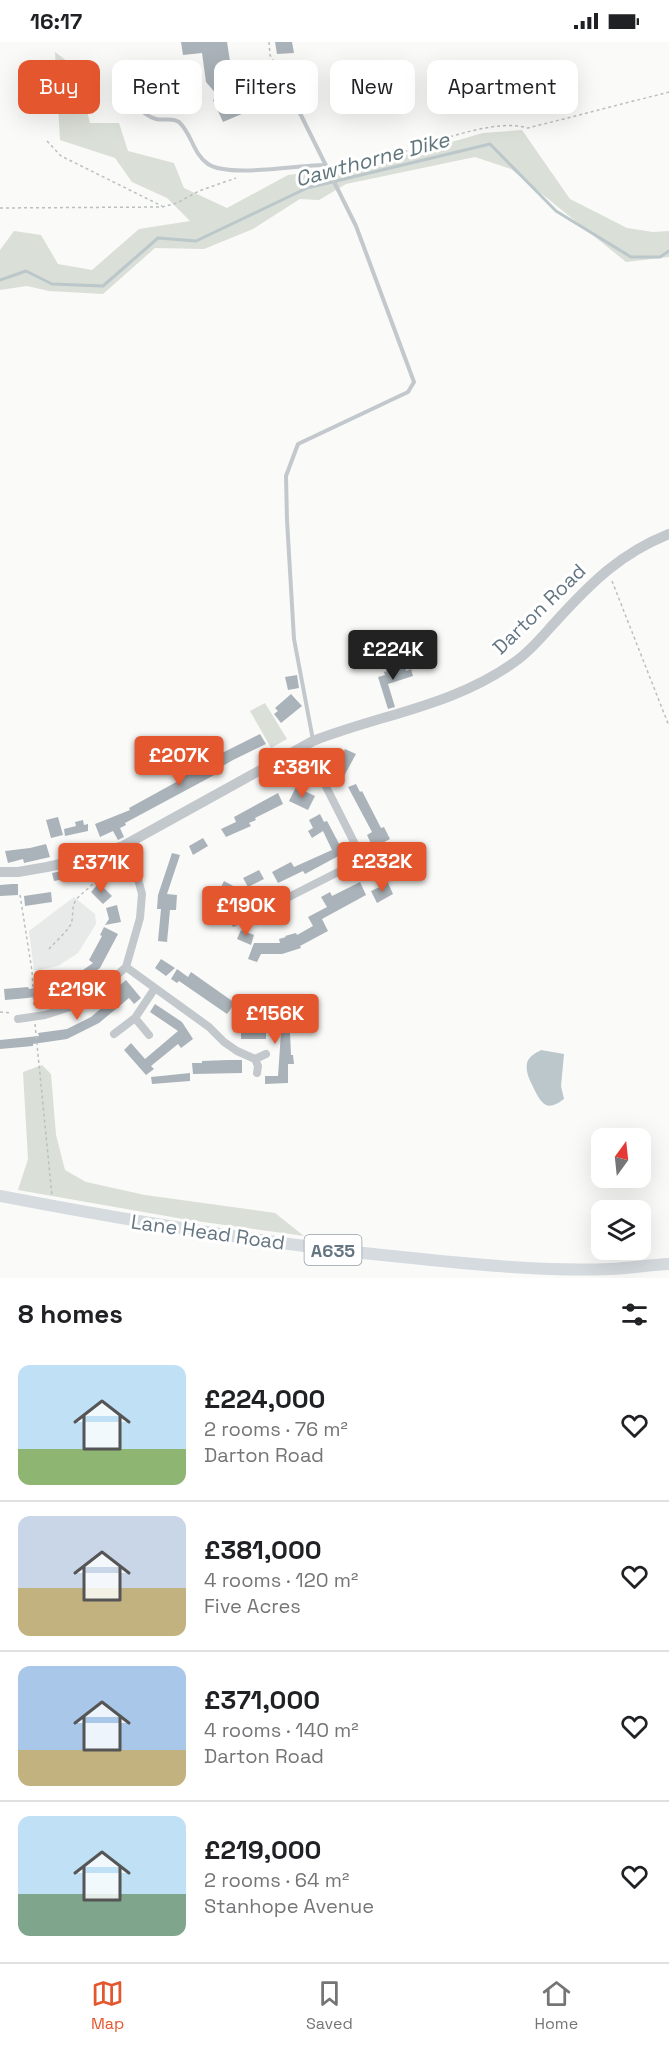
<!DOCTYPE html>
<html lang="en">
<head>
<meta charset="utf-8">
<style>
	:root { --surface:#fff; --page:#f6f6f6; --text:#202124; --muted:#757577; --line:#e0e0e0; --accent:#e4572e }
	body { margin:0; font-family:"Space Grotesk",sans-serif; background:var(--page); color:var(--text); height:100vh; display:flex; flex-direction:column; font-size:22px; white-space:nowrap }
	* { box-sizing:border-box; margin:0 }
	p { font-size:20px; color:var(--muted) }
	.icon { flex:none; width:33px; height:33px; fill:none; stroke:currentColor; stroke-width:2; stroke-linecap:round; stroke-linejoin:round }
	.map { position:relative; height:1236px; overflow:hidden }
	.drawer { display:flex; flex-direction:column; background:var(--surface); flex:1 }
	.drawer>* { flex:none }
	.hud { position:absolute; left:18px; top:18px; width:633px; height:54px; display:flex; gap:12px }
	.needle { width:39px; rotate:15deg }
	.buttons { position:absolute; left:591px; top:1086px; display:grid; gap:12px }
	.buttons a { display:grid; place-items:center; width:60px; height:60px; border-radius:12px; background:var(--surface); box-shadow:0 6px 24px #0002; font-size:30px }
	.price { position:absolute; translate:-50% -51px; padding:0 14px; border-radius:6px; background:var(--accent); color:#fff; font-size:20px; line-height:39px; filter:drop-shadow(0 2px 3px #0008) }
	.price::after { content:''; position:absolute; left:50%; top:36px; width:18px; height:14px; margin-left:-9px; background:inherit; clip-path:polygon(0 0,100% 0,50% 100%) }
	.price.selected { background:#222; color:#fff }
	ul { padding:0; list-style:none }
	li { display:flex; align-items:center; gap:18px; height:150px; padding:0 18px }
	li+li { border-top:2px solid var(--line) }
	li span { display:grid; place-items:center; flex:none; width:168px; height:120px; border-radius:12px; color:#555 }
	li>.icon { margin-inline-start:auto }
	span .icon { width:72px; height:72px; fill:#fffc; stroke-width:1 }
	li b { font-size:26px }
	h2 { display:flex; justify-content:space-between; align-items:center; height:72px; padding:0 18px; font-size:26px }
	.chip { padding:0 21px; border-radius:12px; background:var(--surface); box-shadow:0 6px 24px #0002; font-size:21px; line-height:54px }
	.chip.selected { background:var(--accent); color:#fff }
	.status { display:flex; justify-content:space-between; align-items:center; height:42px; padding:0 30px; background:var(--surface); direction:ltr }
	.status svg { height:16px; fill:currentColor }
	.dock { display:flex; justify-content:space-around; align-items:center; height:84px; border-top:2px solid var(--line); background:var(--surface); font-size:16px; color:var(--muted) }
	.dock a { display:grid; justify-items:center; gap:3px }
	.dock .selected { color:var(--accent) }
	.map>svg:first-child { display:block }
	.built { fill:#e8e9e9 }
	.green { fill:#dadfd7 }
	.water { fill:#bbc7cb }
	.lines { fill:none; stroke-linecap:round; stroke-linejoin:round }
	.stream { stroke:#bbc7cb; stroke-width:3 }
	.building { fill:#aab3b9 }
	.path { stroke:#bbbfc2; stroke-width:1.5; stroke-dasharray:3 3; stroke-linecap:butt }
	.service { stroke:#c3c8cc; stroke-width:4 }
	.minor { stroke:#c3c8cc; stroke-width:8 }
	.tertiary { stroke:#c3c8cc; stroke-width:10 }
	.primary { stroke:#d6dbdf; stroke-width:12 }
	.labels { text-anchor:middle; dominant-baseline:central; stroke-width:6; stroke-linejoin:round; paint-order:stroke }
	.shield { fill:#fff; stroke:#939fa8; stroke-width:1.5 }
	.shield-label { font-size:18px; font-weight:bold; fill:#657683 }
	.street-label { font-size:20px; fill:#657683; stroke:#fff }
	.water-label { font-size:21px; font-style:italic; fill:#60757c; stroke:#fff }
</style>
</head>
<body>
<div class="status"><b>16:17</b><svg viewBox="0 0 49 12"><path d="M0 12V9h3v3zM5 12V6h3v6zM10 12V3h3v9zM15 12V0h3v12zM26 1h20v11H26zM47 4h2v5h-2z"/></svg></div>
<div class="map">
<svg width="669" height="1236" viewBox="0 0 669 1236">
	<rect width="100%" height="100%" fill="#fafaf8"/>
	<!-- built -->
	<path class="built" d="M74,855L95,872L96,882L78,911L58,924L34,929L29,889Z"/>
	<!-- green -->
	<path class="green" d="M55,10L76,26L90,81H119L128,109L174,121L184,146L227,166L288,133L375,122L483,91L522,88L570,157L627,186L653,190L669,189V215L626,220L511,127L475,115L346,142L319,158L300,157L253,187L204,207L155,206L103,252L49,249L27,244L0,248V208L14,189L41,193L58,222L92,228L139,187L190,179L167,156L132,140L115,116L60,98Z
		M265,661L287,697L271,706L250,669Z
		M42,1023L51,1032L56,1093L65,1128L86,1140L145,1153L275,1171L304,1194L189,1178L18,1148L28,1117L23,1030Z"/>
	<!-- water -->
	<path class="water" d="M541,1008L564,1012L561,1044L564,1057C548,1069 543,1064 535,1049C531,1040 525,1031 527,1021C529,1014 536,1011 541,1008Z"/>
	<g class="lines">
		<!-- stream -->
		<path class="stream" d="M0,238L26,229L52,242L103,244L158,196L196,199L307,146L490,102L556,169L631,215H660L669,209"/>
	</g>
	<!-- building -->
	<path class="building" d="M181,0H227L232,32L267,23L269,32L233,41V46H230L237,64L240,62L244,71L223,80L213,58L218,54L206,40L202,11L183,13Z
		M275,0H292L294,11L277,12Z
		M175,21L179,52L158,56L157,50L131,51L128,32L153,29V24Z
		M397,622H405L406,629L411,627L413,634L388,642L395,665L388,667L378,635L385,633L384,630L391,628L390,624Z
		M297,633L299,646L288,648L285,635Z
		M291,652L302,664L281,681L274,672L278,669L275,666Z
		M260,692L266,702L233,718L216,728L218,731L125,781L126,783L120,786L124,795L118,798L113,789L100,795L95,782L130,768L129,766L180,738L178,733L190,727L191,730L205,722L204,720Z
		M345,707L356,712L344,734L333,728Z
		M356,742L360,750L362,749L381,786L384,785L390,797L373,806L367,793L372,790L348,745Z
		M296,745L315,754L308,768L289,759Z
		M278,751L283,762L255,776L256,778L249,781L251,784L226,795L221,787L236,780L234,775Z
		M320,772L324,780L327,779L344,811L305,832L303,829L278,841L272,830L291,820L294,825L332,808L323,789L312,796L308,789L313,786L309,778Z
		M58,775L63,793L51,796L46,778Z
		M83,778L84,783L88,782V789L65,794L64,787L76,784L75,780Z
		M203,796L208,804L193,813L189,804Z
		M46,802L50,815L24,821L23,817L8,821L5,809L30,806Z
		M381,808L407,815L405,822L392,819L389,831L375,827Z
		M172,811L180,813L167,852L177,853L176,868H170L167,900L158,899L161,867H157L158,853Z
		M77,826L79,834L54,839L52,831Z
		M259,828L264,837L248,845L243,836Z
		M224,839L235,845L228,858L217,853Z
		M360,840L366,853L322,877L328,889L300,904L301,906L282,912H261L257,920L248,917L254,901H280L279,897L286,895L285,894L296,891L297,893L313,884L308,875L327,865L321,855L330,850L332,854Z
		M99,841L112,854L103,862L91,850Z
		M388,841L393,852L377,861L371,849Z
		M12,842H18V853L0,854V843Z
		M51,850L52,860L25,864L24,854Z
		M117,863L121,880L105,883L109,877L106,866Z
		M237,868L244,880L233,885L227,873Z
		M104,885L118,892L100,926L69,948L28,956L5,958L4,947L28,945L29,947L67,939L93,921L89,918L102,894L100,893Z
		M241,888L254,893L251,903L237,897Z
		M161,917L175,926L166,934L155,926Z
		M177,927L188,935L191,930L235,961L227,972L179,939L177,941L171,937Z
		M126,938L141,956L134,962L129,956L99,981L67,997L33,1002V1004L0,1007V998L39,994L38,991L67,987L91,975L118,952L114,948Z
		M155,962L182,980L193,997L181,1006L178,1002L151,1024L154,1027L146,1033L124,1008L131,1001L145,1017L178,989L150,970Z
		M269,977H285V981L295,980V991H290L291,1013H293L294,1022H288V1041L265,1042V1034H278L281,991H266V997H241V986H258V981H269Z
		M228,1018H242V1031L193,1032L192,1021H202V1019Z
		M190,1031V1039L152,1042L151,1035Z"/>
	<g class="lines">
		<!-- path -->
		<path class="path" d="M269,0L270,13L278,27
			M47,99L61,114L162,164
			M334,122C347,121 362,121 375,118C416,109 489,74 528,86L669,50
			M0,166L162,165L177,161L199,149L236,136
			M612,539L669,684
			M20,853L32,929L34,966
			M49,907C56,899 66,891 71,882C74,874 71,865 76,858C86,845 100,844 95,824
			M0,970L11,971
			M35,982L52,1154"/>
		<!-- service -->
		<path class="service" d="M241,44L282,35L356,184L414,340L408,350L298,402L286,434L287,478L294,597L313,698
			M137,64C143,70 148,75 156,77C164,79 172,75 179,80C192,92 193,112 208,122C229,136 297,123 324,123"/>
		<!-- minor -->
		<path class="minor" d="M277,861L352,823L359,813L358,808L305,703
			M126,925L209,985L224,1000L237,1009L255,1017L258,1024L257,1031
			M135,976L149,993
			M18,977L45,973L70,965L97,951L126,925L140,876L142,852L137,833L123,804
			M114,992L135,976L155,946
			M255,1017L266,1012"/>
		<!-- tertiary -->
		<path class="tertiary" d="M0,830H18L47,825L74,819L123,804L313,699C382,672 454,664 516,619C532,608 545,591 558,577C592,540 621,511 669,492"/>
		<!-- primary -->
		<path class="primary" d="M0,1154C130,1179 260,1201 392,1214C464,1221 537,1230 610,1227C630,1226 649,1223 669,1222"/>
	</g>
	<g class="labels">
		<!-- shield labels -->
		<rect class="shield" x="304.5" y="1193" width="57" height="30" rx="4.5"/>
		<g class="shield-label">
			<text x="333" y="1208">A635</text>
		</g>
		<!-- street labels -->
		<g class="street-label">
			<text transform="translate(539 567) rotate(-44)">Darton Road</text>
			<text transform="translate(208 1190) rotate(8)">Lane Head Road</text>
		</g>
		<!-- water labels -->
		<g class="water-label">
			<text transform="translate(372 117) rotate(-15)">Cawthorne Dike</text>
		</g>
	</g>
</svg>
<div class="buttons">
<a><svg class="needle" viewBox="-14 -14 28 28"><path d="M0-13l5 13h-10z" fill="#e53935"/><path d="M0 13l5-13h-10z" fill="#757577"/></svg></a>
<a><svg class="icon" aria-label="layers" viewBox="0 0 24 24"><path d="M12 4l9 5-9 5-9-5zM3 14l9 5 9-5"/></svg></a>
</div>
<b class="price selected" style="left:393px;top:639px">£224K</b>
<b class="price" style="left:179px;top:745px">£207K</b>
<b class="price" style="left:302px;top:757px">£381K</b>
<b class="price" style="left:382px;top:851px">£232K</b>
<b class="price" style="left:101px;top:852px">£371K</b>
<b class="price" style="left:246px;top:895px">£190K</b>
<b class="price" style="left:77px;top:979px">£219K</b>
<b class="price" style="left:275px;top:1003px">£156K</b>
<div class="hud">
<a class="chip selected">Buy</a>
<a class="chip">Rent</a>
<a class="chip">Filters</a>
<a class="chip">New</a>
<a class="chip">Apartment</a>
</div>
</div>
<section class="drawer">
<h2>8 homes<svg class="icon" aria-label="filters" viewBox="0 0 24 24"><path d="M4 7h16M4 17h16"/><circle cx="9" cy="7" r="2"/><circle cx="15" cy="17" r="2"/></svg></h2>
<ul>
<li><span style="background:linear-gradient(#bfe0f5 70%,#8fb573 0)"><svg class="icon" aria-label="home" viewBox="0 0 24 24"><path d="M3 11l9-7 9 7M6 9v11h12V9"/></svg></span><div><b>£224,000</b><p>2 rooms · 76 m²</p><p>Darton Road</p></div><svg class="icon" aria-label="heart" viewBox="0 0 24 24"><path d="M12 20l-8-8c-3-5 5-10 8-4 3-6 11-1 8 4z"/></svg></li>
<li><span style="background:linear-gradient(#c9d6e8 60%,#c2b280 0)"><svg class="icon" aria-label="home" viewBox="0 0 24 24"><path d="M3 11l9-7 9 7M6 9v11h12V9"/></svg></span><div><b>£381,000</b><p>4 rooms · 120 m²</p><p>Five Acres</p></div><svg class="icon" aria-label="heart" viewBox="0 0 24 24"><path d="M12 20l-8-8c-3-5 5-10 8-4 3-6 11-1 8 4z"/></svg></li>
<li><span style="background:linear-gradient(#a9c7e8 70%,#c2b280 0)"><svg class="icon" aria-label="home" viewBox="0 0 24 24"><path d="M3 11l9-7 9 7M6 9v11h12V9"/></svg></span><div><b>£371,000</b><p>4 rooms · 140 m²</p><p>Darton Road</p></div><svg class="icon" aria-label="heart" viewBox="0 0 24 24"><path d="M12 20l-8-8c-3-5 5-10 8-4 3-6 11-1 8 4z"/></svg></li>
<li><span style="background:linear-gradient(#bfe0f5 65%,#7fa58c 0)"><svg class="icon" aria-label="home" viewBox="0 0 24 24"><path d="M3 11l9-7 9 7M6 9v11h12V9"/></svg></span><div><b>£219,000</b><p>2 rooms · 64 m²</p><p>Stanhope Avenue</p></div><svg class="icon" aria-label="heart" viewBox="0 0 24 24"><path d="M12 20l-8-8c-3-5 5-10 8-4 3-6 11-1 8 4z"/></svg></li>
</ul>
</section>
<nav class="dock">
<a class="selected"><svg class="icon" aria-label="map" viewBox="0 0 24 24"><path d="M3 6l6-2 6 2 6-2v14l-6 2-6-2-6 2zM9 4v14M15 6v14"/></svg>Map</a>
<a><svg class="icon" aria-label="saved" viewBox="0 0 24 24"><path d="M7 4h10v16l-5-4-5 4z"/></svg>Saved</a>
<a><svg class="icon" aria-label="home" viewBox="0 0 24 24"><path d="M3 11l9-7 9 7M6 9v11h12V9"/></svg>Home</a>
</nav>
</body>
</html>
